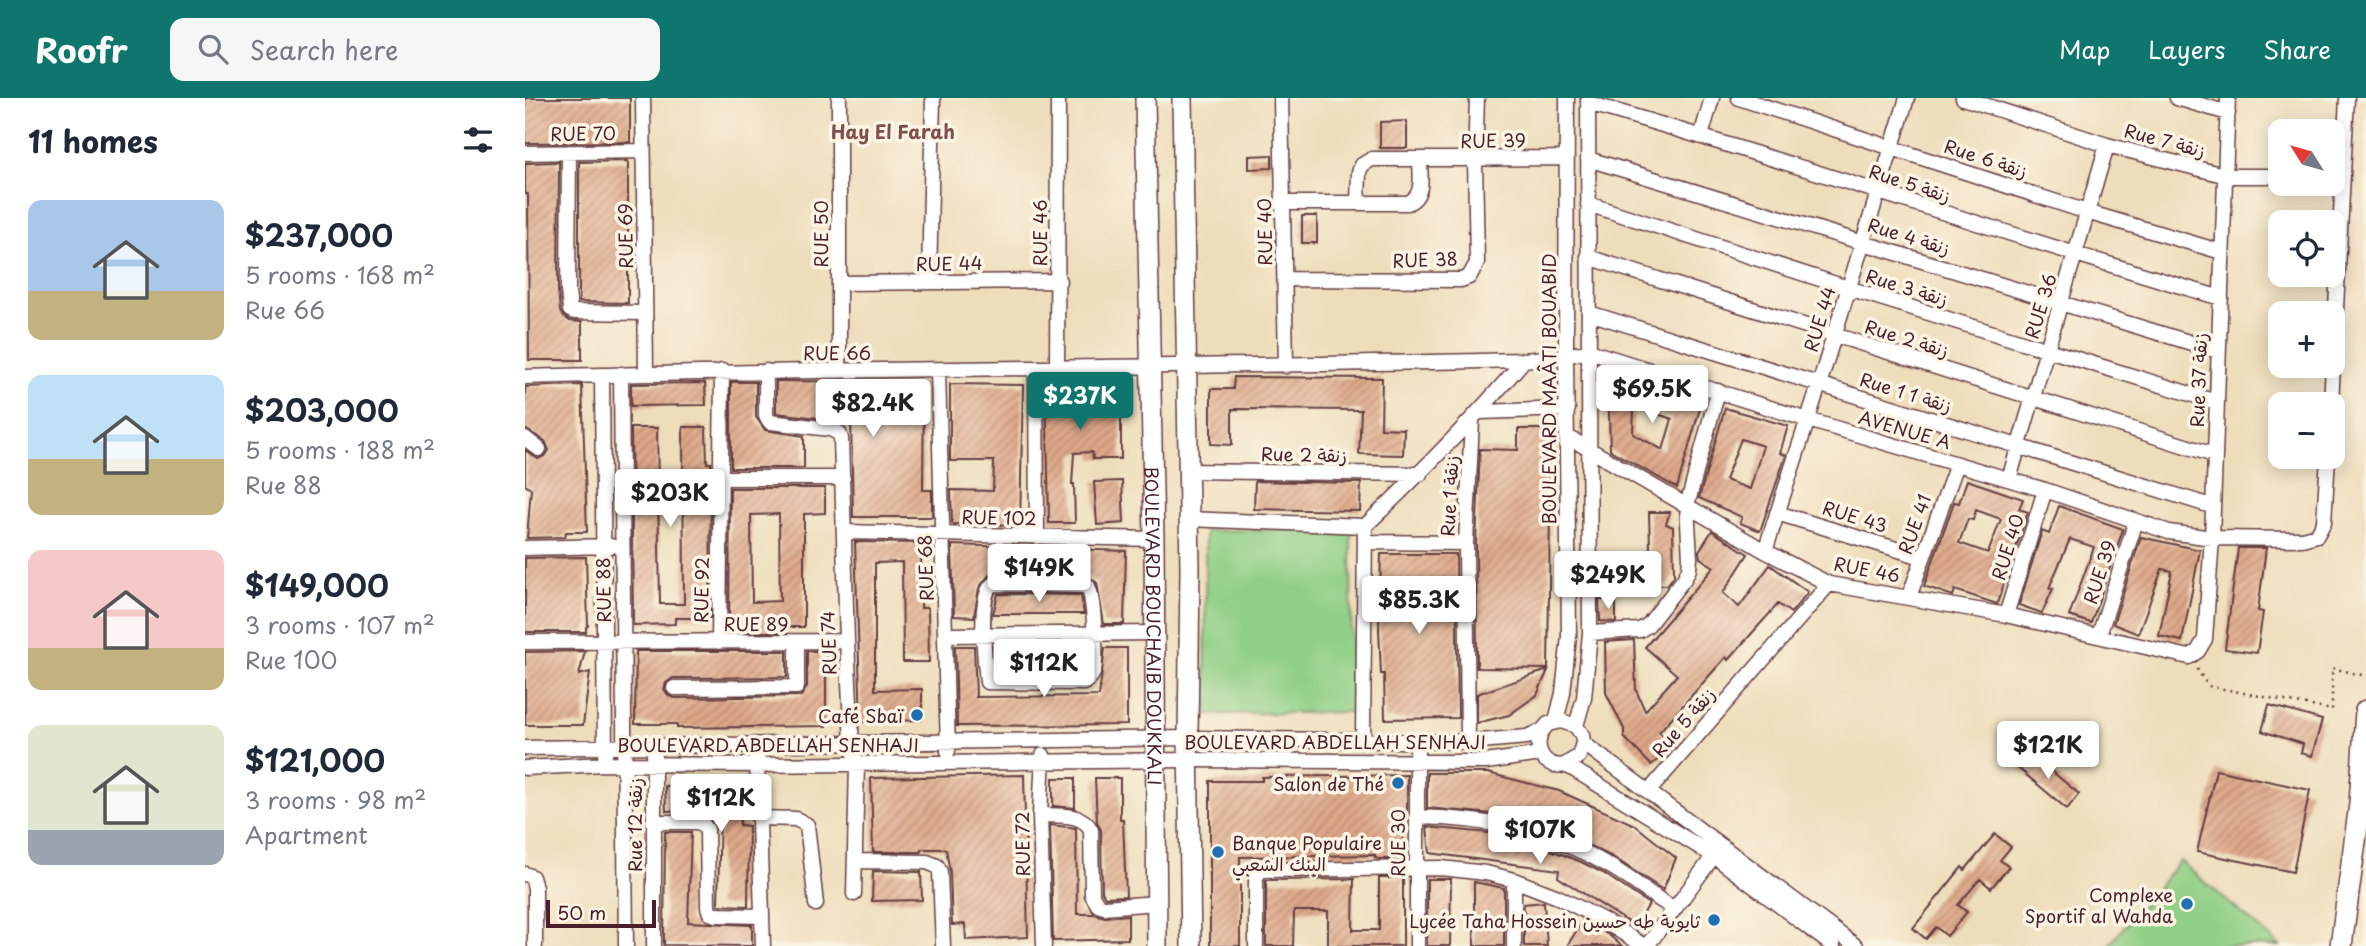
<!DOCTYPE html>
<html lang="en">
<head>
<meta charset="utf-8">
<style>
	:root { --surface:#fff; --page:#f6f6f7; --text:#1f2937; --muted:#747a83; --accent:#0f766e }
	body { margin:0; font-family:"Playpen Sans","Playpen Sans Arabic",sans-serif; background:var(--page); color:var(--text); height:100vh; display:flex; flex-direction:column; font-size:26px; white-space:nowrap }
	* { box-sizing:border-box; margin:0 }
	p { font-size:23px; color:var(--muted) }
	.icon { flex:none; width:38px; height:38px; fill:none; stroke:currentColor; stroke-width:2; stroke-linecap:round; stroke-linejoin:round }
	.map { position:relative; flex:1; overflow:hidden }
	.panel { display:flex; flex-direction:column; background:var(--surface); width:525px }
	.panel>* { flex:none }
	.needle { width:46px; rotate:307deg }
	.fabs { position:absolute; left:1743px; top:21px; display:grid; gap:14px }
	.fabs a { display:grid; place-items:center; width:77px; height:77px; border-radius:14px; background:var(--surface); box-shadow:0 4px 18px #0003; font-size:35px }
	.scale { position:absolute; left:21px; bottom:18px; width:110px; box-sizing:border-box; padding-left:7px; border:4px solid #4a1f2b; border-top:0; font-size:19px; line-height:24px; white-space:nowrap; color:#4a1f2b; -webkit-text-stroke:5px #fcf5e5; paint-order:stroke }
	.price { position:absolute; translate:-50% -60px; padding:0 16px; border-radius:7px; background:#fff; color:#222; font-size:23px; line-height:46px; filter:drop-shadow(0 2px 4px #0008) }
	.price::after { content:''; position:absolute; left:50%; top:42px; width:21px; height:16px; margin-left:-10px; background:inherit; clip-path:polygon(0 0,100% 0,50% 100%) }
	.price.selected { background:var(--accent); color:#fff }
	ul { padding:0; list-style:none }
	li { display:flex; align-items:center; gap:21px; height:175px; padding:0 28px }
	li span { display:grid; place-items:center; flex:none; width:196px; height:140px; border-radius:14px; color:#555 }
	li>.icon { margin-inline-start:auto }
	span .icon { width:84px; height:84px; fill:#fffc; stroke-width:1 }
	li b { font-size:30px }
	h2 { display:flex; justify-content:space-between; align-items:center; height:84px; padding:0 28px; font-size:30px }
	header { display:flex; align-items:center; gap:42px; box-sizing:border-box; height:98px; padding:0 35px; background:var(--accent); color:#fff }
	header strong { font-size:33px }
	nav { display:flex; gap:38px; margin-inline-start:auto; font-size:24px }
	.search { width:490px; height:63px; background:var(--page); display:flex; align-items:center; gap:18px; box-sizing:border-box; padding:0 24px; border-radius:14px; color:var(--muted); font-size:26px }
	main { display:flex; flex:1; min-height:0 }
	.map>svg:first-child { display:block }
	.green { fill:#90cf86; stroke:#6d7758; stroke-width:2 }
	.building { fill:url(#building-hatch); fill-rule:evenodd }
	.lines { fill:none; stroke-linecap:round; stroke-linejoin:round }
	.minor-casing { stroke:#633c41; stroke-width:17 }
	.major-casing { stroke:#633c41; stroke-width:22 }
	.highway-casing { stroke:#633c41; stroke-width:24 }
	.path { stroke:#633c41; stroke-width:2.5; stroke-dasharray:2 5; stroke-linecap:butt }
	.minor { stroke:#fff; stroke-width:14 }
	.major { stroke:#fff; stroke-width:19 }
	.highway { stroke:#fff; stroke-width:21 }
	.poi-dot { fill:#1f6fb2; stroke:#fcf5e5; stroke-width:2.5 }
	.labels { text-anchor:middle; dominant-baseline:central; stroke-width:7; stroke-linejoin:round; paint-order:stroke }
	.street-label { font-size:18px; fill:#4a1f2b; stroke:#fcf5e5 }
	.poi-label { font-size:18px; fill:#4a1f2b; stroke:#fcf5e5; text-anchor:end }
	.neighbourhood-label { font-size:19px; font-weight:bold; fill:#7e4f4c; stroke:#fcf5e5 }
</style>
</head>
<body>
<header>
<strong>Roofr</strong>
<div class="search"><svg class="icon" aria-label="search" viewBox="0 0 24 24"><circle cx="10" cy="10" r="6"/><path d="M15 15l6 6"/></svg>Search here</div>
<nav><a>Map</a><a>Layers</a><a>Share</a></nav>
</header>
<main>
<section class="panel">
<h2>11 homes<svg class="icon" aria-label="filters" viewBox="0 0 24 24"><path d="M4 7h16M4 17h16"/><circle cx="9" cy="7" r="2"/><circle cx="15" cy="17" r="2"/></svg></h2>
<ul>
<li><span style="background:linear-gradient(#a9c7e8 65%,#c2b280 0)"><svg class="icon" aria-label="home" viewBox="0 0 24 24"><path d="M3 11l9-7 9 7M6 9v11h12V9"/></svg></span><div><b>$237,000</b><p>5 rooms · 168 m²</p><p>Rue 66</p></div></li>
<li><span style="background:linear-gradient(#bfe0f5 60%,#c2b280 0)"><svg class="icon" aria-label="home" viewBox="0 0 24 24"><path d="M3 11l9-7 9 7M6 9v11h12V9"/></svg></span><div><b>$203,000</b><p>5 rooms · 188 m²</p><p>Rue 88</p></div></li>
<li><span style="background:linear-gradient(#f6c9c9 70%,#c2b280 0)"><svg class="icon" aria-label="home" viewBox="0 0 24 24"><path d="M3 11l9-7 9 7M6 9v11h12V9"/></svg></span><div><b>$149,000</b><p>3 rooms · 107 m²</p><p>Rue 100</p></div></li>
<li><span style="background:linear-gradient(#dfe7d0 75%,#9aa5b1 0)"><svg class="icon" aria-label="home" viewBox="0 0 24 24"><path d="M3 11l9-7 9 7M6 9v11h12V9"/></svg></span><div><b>$121,000</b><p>3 rooms · 98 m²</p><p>Apartment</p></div></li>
</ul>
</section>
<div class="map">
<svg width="1841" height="848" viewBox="0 0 1841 848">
	<defs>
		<pattern id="building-hatch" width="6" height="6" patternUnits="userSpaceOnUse" patternTransform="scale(1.75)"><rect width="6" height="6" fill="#dea889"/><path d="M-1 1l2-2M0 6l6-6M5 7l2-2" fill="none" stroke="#b68870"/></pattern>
	</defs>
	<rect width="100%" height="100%" fill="#fcf5e5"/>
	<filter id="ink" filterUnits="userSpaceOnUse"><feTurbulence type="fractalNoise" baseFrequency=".0143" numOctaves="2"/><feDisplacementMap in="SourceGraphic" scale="14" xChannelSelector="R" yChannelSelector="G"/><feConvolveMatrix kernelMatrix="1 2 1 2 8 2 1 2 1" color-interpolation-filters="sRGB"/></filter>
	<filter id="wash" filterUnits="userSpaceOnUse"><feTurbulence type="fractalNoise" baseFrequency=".00686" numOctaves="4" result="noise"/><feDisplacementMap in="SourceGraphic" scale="28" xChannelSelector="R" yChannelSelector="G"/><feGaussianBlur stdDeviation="1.57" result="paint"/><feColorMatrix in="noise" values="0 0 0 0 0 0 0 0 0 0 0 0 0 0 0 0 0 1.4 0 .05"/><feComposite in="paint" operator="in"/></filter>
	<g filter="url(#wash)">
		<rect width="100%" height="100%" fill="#edb"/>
		<!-- green -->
		<path class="green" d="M826,431L827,614L681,616L680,433Z
			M1655,763L1755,848H1583Z"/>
		<g id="blocks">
			<!-- building -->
			<path class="building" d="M0,0H105V44L0,45Z
				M882,23V50H855V24Z
				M747,57V70L724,71V58Z
				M103,63V205L54,204V64Z
				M34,64L33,193L35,213L38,218L45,223L57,224V262H4L3,96H0V65Z
				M777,118H792V145H777Z
				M1092,275L1178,300L1152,390L1085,352L1083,281H1090ZM1109,308L1147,321L1138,352L1108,336Z
				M602,278V306H596V361H568L567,354L549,355L547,386H549L550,425H524L521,279Z
				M709,279L857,280L856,330L879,331L878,357L834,356L836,312L707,311V347L686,346V291H708Z
				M251,283L399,284L398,392H407V419H328L326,320H293L251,315Z
				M206,284H231V319L240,332L279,338V370H206Z
				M180,285L181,307L106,308V286Z
				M425,286L498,287L495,427L427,426L426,392L468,393L469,363H425Z
				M57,287L62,434H41L40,439L2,440L6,391L0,387V352L13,361L21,357L24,352L20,343L0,331V289Z
				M1200,310L1263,328L1255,355L1261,357L1235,433L1215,425L1217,419L1174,400ZM1216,341L1238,348L1225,391L1200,382Z
				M158,329H181L182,365H186L185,520H150V526L108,527L106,330H132L135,506H159Z
				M993,331H1026L1023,571L952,570L951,445L955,351L993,352Z
				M1442,382L1498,401L1494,411L1503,414L1472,506L1430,492L1428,498L1399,488L1429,404L1434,405ZM1451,412L1476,421L1463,455L1434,445L1443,421L1448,422Z
				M597,383L599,425L572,427L569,384Z
				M730,383L836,385L835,413L729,411Z
				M205,390H300V415L279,416V529H261V534H204ZM254,416L255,503L227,504L226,417Z
				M1534,408L1598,431L1566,525L1544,518L1569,449L1545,441L1524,490L1528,491L1517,515L1494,507L1517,433L1524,436Z
				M1124,414H1145L1141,426L1148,429L1149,478L1142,487H1126Z
				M1187,433L1223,456L1198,495L1214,509L1245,467L1283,494L1266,515L1253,506L1203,562L1201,559L1134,634L1149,649L1126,667L1099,639V631L1081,595L1080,544L1109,542L1111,592L1120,613L1152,577L1120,549L1189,469L1175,460L1174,453Z
				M1616,439L1675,452L1657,543L1634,538L1647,473L1637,471L1613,536L1588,526Z
				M330,444L396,445V510H403L404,564H378L377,464L350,465V592L397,591V622L336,624Z
				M427,447L601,453L599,526H579L572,485L563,478L464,477L454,490L449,519L429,518Z
				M1713,450H1741L1733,513L1738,514L1732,555L1700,551Z
				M856,456H931L933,620L860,621L859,576H856L854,531Z
				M61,459L63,528L61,529V534H0V460Z
				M473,496L556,497L559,516H468Z
				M1074,502H1091V524L1075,523Z
				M470,546H508V550H560L559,571L558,574L470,572L468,548Z
				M430,548H449L451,599L574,598L580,550H602V627L432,628Z
				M60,553L54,577L65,574L58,627H0V554Z
				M111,553H262V579L148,580L141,585L139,591L144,598L149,600L276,598L282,589V553H301V628L152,630V626H110Z
				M1023,572L1012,597L984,617L952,625V596Z
				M1744,607L1797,622L1787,658L1776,655L1778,646L1737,633Z
				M1505,655L1554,696L1542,711L1493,670Z
				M1691,672L1785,692L1768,774L1672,754Z
				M902,675H963L1034,693L1110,727L1151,760L1138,792L1088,759L1040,736L1016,727L968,716L902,710Z
				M499,677L503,839L441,842L440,826L427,827L425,774L421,751H396V754H348L346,680Z
				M882,677V713L878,712V761H854L850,760V757L715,759V848H685V683H737V679Z
				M528,680H550V710L528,708Z
				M570,680H595V721H598L601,798L580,799L577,794L576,732L572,724Z
				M213,685L215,727L224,728L223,808L193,807L195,711L141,713L140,688Z
				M525,727L551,730L552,816H569L580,819L603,817V841L528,843Z
				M902,729L964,735L1011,746L1056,764L1078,775L1124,806L1111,829L1033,779L1034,772L905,755Z
				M140,734H166L163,824L227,827V848L139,847Z
				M1470,736L1486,749L1475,762L1484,769L1466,790L1455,781L1433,807L1442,814L1422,838L1411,829L1401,841L1388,830L1437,769L1440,772Z
				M348,773L396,774L397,802L347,803Z
				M854,780H878V848H803V813H769L768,848H741V782L829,781L828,832H854Z
				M902,781H926L925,848H902Z
				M949,784L979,790V848H949Z
				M1019,804L1022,848H999V806Z
				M1058,822L1085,838L1097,848H1042Z"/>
		</g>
	</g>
	<g filter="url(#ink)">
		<use href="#blocks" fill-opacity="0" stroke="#633c41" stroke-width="2"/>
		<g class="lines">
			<defs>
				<path id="minor" d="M118,0L121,275
					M756,0L761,268
					M1214,0L1562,114L1697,154
					M1438,0L1582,47L1702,78H1755
					M1652,0L1703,15
					M1063,5C1275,66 1484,138 1696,200
					M1176,38L1187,0
					M44,54L43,193L45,212L49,214L120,215
					M0,55L117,53
					M1063,61L1693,253
					M758,105H883C900,97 895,78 895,62
					M833,105L834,74L837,67L847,61L1042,60
					M1063,106L1323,190L1691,304
					M1063,159L1689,357
					M760,181L936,182L944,179L952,165L950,62L952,0
					M404,184L408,0
					M314,185L534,183
					M1064,215L1686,408
					M532,270L533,0
					M511,271L512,439
					M241,273V318L245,324L305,331L314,335L316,340L322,543L327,647L332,665L329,796
					M314,273V0
					M413,273L423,653
					M96,276L101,848
					M77,277L80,657
					M0,279C333,270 666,270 999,262
					M1806,306L1822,0
					M955,314L1043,311
					M1043,339L1240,453L1304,486L1481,517L1664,559L1673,553L1680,541L1687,440L1703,0
					M0,340L14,351
					M662,373L895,376
					M196,380H318
					M1484,381L1582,47
					M1252,415L1397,459
					M662,421L840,428
					M319,434L629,441
					M840,444L941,445
					M0,450L86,448
					M1240,453L1294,287L1382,0
					M468,486L563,488C569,501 572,558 569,572C568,578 563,582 559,585L462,584C460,565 452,497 468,486Z
					M1384,499L1432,366
					M1481,517L1520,392
					M1065,535L1115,532L1123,527L1159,481L1164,471L1165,460L1162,408L1193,293
					M422,537L630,535
					M1574,537L1611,423
					M0,544L322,543
					M194,544L197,273
					M149,590L272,589V544
					M1031,623L1038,595L1044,538L1041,258L1042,0
					M1051,628L1059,600L1065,535L1063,0
					M1017,633C1010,646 1014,662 1029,667C1033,668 1037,667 1041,668C1046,669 1052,674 1056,676L1189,758L1308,848
					M838,642L840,428C896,375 949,321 999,262L1041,258L1064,253L1283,322L1520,392L1644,434L1687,440L1777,441L1792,437L1799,424L1803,359
					M943,644L941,445L947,323
					M1058,645L1331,848
					M0,650L663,640L943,644L1002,639L1017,633L1023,626L1036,623L1051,628L1057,637L1058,645L1054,658L1040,667
					M892,653V848
					M129,657V848
					M518,657L515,717L519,848
					M232,660L238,848
					M0,670L79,666L232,667L663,662L961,664L1016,656
					M1124,693L1304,486
					M515,717C531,718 558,714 566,732L567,797L573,807L579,809L632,805
					M891,719C959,720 1023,732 1083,767C1106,780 1126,798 1150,811
					M233,720L271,721L282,727L291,806
					M128,724H172L178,726L182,731L183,809L185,815L191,817L237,818
					M331,763L402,764L412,768L415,774L418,848
					M0,776L7,779L10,790V848
					M731,848V779L736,772L916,770L961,775L989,782L1033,799L1076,821L1119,848
					M989,848V782
					M1122,848L1193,752"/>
				<g id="major">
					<path id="s1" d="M620,0L629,441L632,848"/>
					<path d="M657,0L665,470L663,640L666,848"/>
				</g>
				<path id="highway" d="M1816,848L1835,706L1841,613"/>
			</defs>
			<!-- minor casing -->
			<use href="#minor" class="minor-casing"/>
			<!-- major casing -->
			<use href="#major" class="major-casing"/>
			<!-- highway casing -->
			<use href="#highway" class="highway-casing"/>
			<!-- path -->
			<path class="path" d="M1672,571L1683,588L1807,612V570L1841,578"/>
			<!-- minor -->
			<use href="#minor" class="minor"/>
			<!-- major -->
			<use href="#major" class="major"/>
			<!-- highway -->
			<use href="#highway" class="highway"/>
		</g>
	</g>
	<!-- markers -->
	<g class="poi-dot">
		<circle cx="392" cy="617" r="7"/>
		<circle cx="873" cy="685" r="7"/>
		<circle cx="693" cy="754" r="7"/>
		<circle cx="1662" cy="806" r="7"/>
		<circle cx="1189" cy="822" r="7"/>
	</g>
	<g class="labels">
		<!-- street labels -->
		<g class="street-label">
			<text transform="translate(58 35) rotate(-1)">RUE 70</text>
			<text transform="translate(968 42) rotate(-1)">RUE 39</text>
			<text transform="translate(1640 42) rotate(15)">Rue 7 زنقة</text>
			<text transform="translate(1461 60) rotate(18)">Rue 6 زنقة</text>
			<text transform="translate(1385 85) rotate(18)">Rue 5 زنقة</text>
			<text transform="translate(739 134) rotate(-91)">RUE 40</text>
			<text transform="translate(514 135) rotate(-90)">RUE 46</text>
			<text transform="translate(295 136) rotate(-90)">RUE 50</text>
			<text transform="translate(100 138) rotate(-91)">RUE 69</text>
			<text transform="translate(1384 138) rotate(17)">Rue 4 زنقة</text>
			<text transform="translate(900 161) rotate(-2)">RUE 38</text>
			<text transform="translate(424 165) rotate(-1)">RUE 44</text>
			<text transform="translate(1382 189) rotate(17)">Rue 3 زنقة</text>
			<text transform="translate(1515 208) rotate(-73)">RUE 36</text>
			<text transform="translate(1294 221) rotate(-73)">RUE 44</text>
			<text transform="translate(1382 240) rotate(17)">Rue 2 زنقة</text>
			<text x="312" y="254">RUE 66</text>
			<text transform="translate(1673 282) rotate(-88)">Rue 37 زنقة</text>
			<text transform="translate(1023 291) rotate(-90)">BOULEVARD MAÂTI BOUABID</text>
			<text transform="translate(1381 294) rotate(17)">Rue 1 زنقة 1</text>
			<text transform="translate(1380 331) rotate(16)">AVENUE A</text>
			<text transform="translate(779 356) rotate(1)">Rue 2 زنقة</text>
			<text transform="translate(924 398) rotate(-87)">Rue 1 زنقة</text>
			<text transform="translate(1330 418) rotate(17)">RUE 43</text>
			<text transform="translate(474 419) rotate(1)">RUE 102</text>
			<text transform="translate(1389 426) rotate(-70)">RUE 41</text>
			<text transform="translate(1482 449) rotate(-73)">RUE 40</text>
			<text transform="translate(400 470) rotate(-92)">RUE 68</text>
			<text transform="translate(1342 471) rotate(11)">RUE 46</text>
			<text transform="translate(1574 474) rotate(-72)">RUE 39</text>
			<text transform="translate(78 492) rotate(-91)">RUE 88</text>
			<text transform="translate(176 492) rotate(-89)">RUE 92</text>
			<text x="231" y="525">RUE 89</text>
			<text stroke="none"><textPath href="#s1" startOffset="528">BOULEVARD BOUCHAIB DOUKKALI</textPath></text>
			<text transform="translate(303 545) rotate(-92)">RUE 74</text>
			<text transform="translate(1158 624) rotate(-49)">Rue 5 زنقة</text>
			<text x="810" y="643">BOULEVARD ABDELLAH SENHAJI</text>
			<text x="243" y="646">BOULEVARD ABDELLAH SENHAJI</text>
			<text transform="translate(109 727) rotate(-90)">Rue 12 زنقة</text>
			<text transform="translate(872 745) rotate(-90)">RUE 30</text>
			<text transform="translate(497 746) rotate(-91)">RUE 72</text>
		</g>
		<!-- poi labels -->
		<g class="poi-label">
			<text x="378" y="617">Café Sbaï</text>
			<text x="859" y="685">Salon de Thé</text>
			<text x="707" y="744" text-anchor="start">Banque Populaire<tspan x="707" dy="21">البنك الشعبي</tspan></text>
			<text x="1648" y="796">Complexe<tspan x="1648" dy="21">Sportif al Wahda</tspan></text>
			<text x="1175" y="822">Lycée Taha Hossein ثايوية طه حسين</text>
		</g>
		<!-- neighbourhood labels -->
		<g class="neighbourhood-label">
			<text x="368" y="33">Hay El Farah</text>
		</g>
	</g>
</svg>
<div class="fabs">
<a><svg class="needle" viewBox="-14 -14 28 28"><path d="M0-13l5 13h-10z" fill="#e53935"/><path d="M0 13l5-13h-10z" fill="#747a83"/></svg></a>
<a><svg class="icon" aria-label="locate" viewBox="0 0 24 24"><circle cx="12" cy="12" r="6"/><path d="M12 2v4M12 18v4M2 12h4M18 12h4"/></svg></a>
<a>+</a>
<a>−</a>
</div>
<div class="scale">50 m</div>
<b class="price" style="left:1127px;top:327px">$69.5K</b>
<b class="price selected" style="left:555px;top:334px">$237K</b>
<b class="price" style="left:348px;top:341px">$82.4K</b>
<b class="price" style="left:145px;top:431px">$203K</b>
<b class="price" style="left:514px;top:506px">$149K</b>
<b class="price" style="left:1083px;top:513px">$249K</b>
<b class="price" style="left:894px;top:538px">$85.3K</b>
<b class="price" style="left:519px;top:601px">$112K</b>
<b class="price" style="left:1523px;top:683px">$121K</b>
<b class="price" style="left:196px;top:736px">$112K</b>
<b class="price" style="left:1015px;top:768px">$107K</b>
</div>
</main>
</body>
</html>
